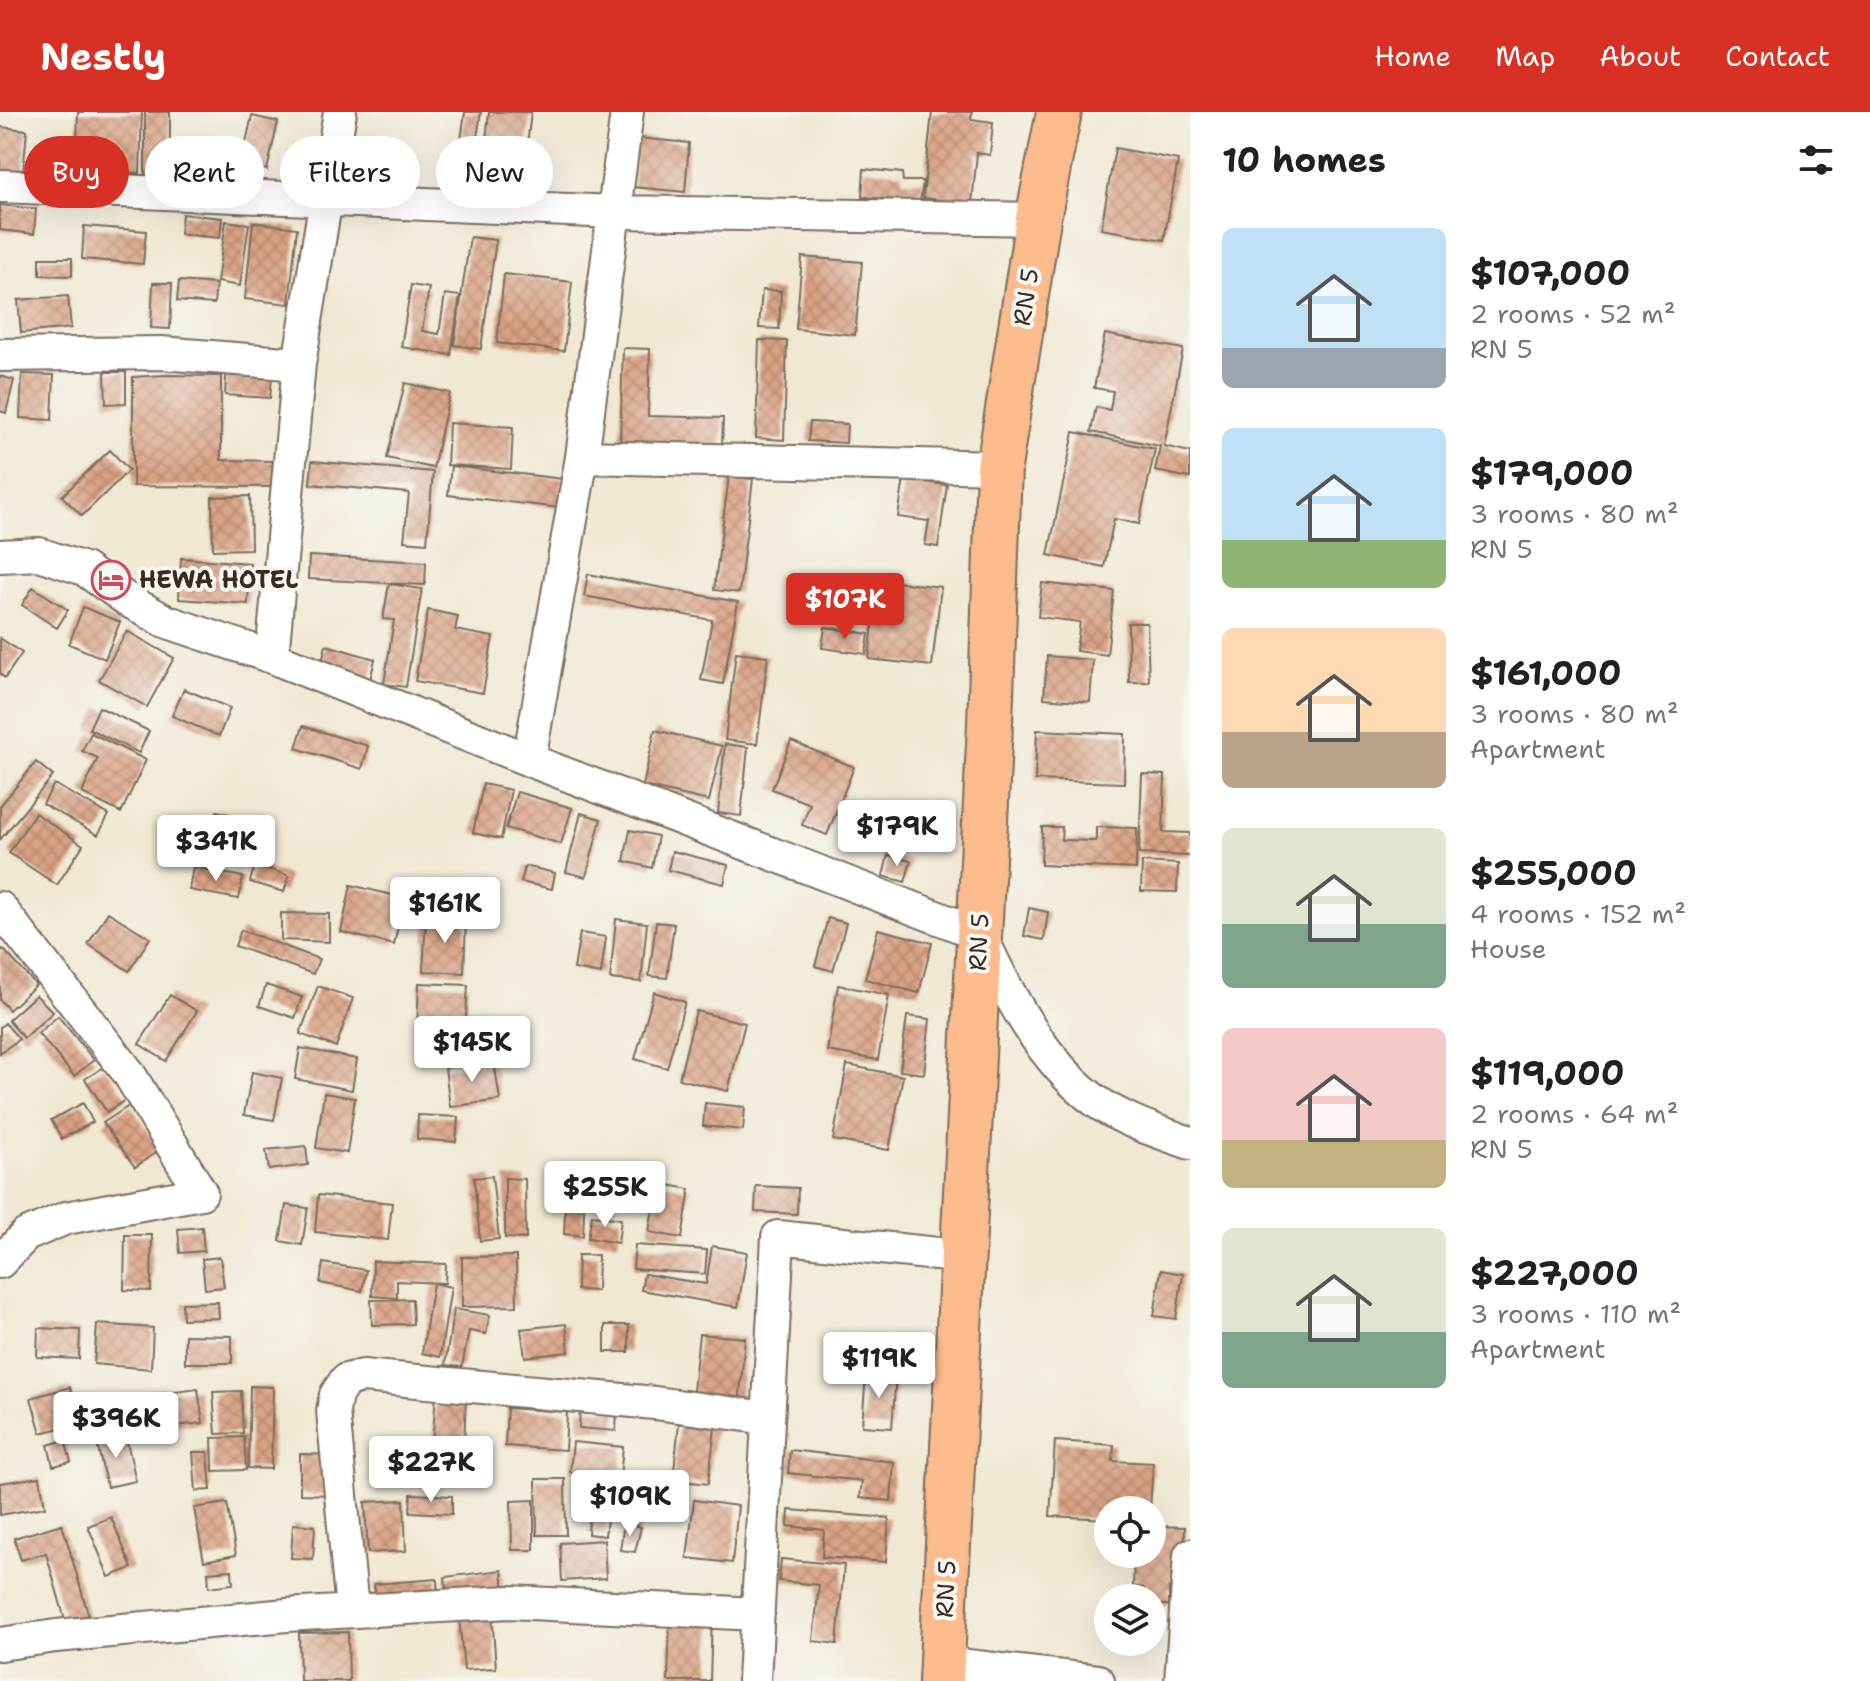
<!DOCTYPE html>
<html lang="en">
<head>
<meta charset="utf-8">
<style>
	:root { --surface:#fff; --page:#f6f6f6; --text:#202124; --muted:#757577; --accent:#d93025 }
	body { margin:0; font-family:"Shantell Sans",sans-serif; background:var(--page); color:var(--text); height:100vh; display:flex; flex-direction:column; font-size:30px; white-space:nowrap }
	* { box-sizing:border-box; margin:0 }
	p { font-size:26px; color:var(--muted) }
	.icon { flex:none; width:44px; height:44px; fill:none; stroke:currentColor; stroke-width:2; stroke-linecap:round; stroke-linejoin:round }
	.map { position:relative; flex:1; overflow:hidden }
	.side { display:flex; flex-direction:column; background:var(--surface); width:680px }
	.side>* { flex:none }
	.top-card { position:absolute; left:24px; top:24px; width:760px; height:72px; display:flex; gap:16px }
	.fabs { position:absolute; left:1094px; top:1384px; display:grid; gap:16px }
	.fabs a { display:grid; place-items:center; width:72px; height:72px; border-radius:50%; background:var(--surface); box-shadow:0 8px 32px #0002; font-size:40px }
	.price { position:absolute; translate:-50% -68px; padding:0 18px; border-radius:8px; background:#fff; color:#222; font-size:26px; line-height:52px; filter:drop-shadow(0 2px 4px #0008) }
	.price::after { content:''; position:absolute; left:50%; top:48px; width:24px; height:18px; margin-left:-12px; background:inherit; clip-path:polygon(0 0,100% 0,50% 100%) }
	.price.current { background:var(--accent); color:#fff }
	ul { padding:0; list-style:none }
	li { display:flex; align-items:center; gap:24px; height:200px; padding:0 32px }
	li span { display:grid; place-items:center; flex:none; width:224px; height:160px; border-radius:12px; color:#555 }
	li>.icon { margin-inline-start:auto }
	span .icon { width:96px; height:96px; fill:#fffc; stroke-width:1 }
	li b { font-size:34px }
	h2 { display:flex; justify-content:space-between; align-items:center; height:96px; padding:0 32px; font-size:34px }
	.pill { padding:0 28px; border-radius:36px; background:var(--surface); box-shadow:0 8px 32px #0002; font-size:28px; line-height:72px }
	.pill.current { background:var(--accent); color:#fff }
	header { display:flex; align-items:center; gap:48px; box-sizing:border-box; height:112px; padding:0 40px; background:var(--accent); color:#fff }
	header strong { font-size:38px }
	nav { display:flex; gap:44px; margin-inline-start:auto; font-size:28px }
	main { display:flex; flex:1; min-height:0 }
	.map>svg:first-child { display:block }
	.building { fill:url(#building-cross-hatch) }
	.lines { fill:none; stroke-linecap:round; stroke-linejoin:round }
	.street-casing { stroke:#7a6c5d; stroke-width:36 }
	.primary-casing { stroke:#7a6c5d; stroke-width:48 }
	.street { stroke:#fff; stroke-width:32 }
	.primary { stroke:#fbbb8c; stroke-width:44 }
	.labels { text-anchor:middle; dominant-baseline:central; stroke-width:8; stroke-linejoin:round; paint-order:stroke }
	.street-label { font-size:24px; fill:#3b2a1e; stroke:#f6f6f2 }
	.poi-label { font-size:24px; font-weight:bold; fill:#3b2a1e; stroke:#f6f6f2; text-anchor:start }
</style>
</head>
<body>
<header>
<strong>Nestly</strong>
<nav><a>Home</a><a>Map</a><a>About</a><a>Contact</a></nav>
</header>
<main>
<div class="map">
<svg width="1190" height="1569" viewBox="0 0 1190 1569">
	<defs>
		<pattern id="building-cross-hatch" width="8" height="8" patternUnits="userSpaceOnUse" patternTransform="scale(2)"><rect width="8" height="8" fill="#dba385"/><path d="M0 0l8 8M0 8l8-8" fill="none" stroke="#b3856c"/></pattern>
	</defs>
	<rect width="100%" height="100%" fill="#f6f6f2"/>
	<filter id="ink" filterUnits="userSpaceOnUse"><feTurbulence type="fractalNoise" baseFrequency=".0125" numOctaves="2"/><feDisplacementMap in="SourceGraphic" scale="16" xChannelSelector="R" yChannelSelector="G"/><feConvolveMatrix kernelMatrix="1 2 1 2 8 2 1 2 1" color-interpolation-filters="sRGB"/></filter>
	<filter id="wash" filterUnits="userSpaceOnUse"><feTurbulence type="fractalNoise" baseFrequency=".006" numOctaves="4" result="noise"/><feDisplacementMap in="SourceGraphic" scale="32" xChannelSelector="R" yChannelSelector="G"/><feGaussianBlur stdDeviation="1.8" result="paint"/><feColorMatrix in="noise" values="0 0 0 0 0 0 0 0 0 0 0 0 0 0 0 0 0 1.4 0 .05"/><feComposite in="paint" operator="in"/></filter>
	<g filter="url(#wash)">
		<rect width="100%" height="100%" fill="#f0e8d2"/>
		<g id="blocks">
			<!-- building -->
			<path class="building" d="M78,0H142L140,61L76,60Z
				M145,0H170V64H145Z
				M465,0H481L468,87L453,84Z
				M489,0H531L526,42L485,37Z
				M932,0H972L971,7L993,10L990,43L977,41L972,92L923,86Z
				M252,4L278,10L267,58L241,52Z
				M0,15L27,18L23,61L0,59Z
				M637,26L689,31L685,80L633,75Z
				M1115,36L1178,48L1164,128L1101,117Z
				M864,57L902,61L903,69H923L920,90L862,85Z
				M0,93L36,97L34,122L0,118Z
				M182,102L222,106L220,126L180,122Z
				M226,109L249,112L240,174L217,170Z
				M253,110L297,116L289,192L245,187Z
				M84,114L146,119L143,152L82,147Z
				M470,125L496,128L481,237L454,233Z
				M802,145L862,150L855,223L796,217Z
				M40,146H72V164L40,163Z
				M504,162L572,170L564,239L497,231Z
				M179,169L216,172L214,192L177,189Z
				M153,171H172L170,217L151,216Z
				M411,173L429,176L422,219L439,222L445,182L460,184L451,243L401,235Z
				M762,178L781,179L779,217L759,216Z
				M68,184L71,216L21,221L18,188Z
				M1105,222L1183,237L1164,334L1190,340V366L1155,359L1160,334L1091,320L1096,295L1110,298L1113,279L1094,276Z
				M759,228L787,229L784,328L756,326Z
				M623,236L650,237L648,304L723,306L722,335L620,332Z
				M105,260H126V291L106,292Z
				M22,262L54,263L52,308L20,306Z
				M165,263L221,264V348L277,349V375L133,374V265Z
				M226,263L272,266L270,286L225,283Z
				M0,264L14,268L6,301L0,299Z
				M405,271L450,281L433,356L387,346Z
				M810,310L847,312L846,331L808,329Z
				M449,311L513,315L511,357L447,353Z
				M1074,320L1155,337L1139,412L1114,407L1104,455L1048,443Z
				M110,338L129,358L82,404L62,384Z
				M312,349L433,360L427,431L404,429L409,381L310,372Z
				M451,354L563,367L560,396L448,383Z
				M729,364L753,367L739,481L714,478Z
				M904,367L947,373L938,435L925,433L929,409L898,405Z
				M250,384L251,437L213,438L212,385Z
				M309,444L426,450L425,473L308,467Z
				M181,446L250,451L248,492L179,487Z
				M588,462L738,490L723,572L701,568L712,508L584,484Z
				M831,463L873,468L870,498L828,493Z
				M878,468L941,475L932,554L869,547Z
				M1042,471L1114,479L1107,543L1076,539L1080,510L1038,505Z
				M389,472L422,477L406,575L384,572L394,508L383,507Z
				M33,475L68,498L57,516L22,493Z
				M83,495L120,510L105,547L69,532Z
				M428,498L458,504L455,518L493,525L483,581L415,569Z
				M1128,511H1147L1149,570H1129Z
				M825,515L869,522L866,542L822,536Z
				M127,519L174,546L147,595L99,568Z
				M0,526L22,541L5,566L0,562Z
				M326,533L375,547L370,568L321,554Z
				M736,540L768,544L757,632L725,628Z
				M1047,544L1093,548L1090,590L1044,586Z
				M184,577L230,596L219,624L172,604Z
				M99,595L149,619L139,641L89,617Z
				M303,614L368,634L362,657L296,636Z
				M655,618L722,634L709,689L643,674Z
				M1037,618L1125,622L1124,671L1035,668Z
				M91,621L146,648L121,701L82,681L98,646L82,639Z
				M791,629L854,655L827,723L802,713L810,692L772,677Z
				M725,632L748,635L741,704L718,701Z
				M36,650L53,664L0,728V694Z
				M1142,662L1165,663L1163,720L1190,721V744L1139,742Z
				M54,672L109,703L98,723L43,692Z
				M483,672L511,678L501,727L473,721Z
				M517,680L572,696L561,732L506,716Z
				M217,699L265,712L254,751L207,737Z
				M35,701L83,733L57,773L9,741Z
				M581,701L601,707L586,765L566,760Z
				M1042,715H1062L1061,728L1096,729V715L1137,716L1136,757L1041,753Z
				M630,718L658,724L652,756L624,749Z
				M672,739L728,753L724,772L668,758Z
				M888,743L911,749L905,770L883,764Z
				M1142,750L1178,752L1177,780L1141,779Z
				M255,752L289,764L284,780L250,770Z
				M525,754L555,761L552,777L521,770Z
				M193,755L243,765L239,787L189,778Z
				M351,773L404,786L394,833L341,820Z
				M1029,796L1048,800L1044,828L1024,824Z
				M108,800L150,826L129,859L88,832Z
				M281,801L329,802V830L281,828Z
				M426,805L466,808L464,861L423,859Z
				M828,806L846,811L833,859L815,854Z
				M616,807L647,811L641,870L610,867Z
				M656,810L674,812L667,866L649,864Z
				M878,817L932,831L919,881L865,867Z
				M241,818L319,847L313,862L235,834Z
				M580,821L606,825L601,862L574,857Z
				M3,837L36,873L9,898L0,888V840Z
				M419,871L468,873L465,920L417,917Z
				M266,873L302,885L295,906L259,894Z
				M838,873L889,883L878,948L827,939Z
				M318,874L353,886L336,935L300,922Z
				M654,880L685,890L667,956L635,947Z
				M36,883L53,900L24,926L8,908Z
				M170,883L197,899L166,949L139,932Z
				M696,899L745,911L728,979L679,967Z
				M58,904L94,948L74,964L38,921Z
				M907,904L930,907L924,962L900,959Z
				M5,911L19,927L0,941V915Z
				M300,936L357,947L352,978L295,967Z
				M494,950L500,988L450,995L445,956Z
				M847,953L903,964L889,1038L833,1028Z
				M104,955L128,986L107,1000L85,967Z
				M252,960L282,966L274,1008L244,1003Z
				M324,981L355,986L347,1041L316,1036Z
				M83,991L93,1010L62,1027L51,1008Z
				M705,991L745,995L743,1018L703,1014Z
				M130,993L161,1037L135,1055L103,1011Z
				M418,1003L458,1005L456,1030L417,1027Z
				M306,1034L308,1053L269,1058L266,1038Z
				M492,1064L499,1127L480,1129L474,1066Z
				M505,1066L525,1067L526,1127L505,1126Z
				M657,1071L690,1077L682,1126L649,1120Z
				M756,1074L798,1076L797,1102L755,1100Z
				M566,1075L585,1076L583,1124L564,1122Z
				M318,1083L392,1091L388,1128L315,1120Z
				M286,1093L308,1096L302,1133L280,1129Z
				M592,1103L621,1107L618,1131L588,1126Z
				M202,1115L204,1139L180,1141L178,1117Z
				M125,1123H152L151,1179L124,1178Z
				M635,1133L707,1138L705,1162L633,1157Z
				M712,1134L747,1140L738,1195L641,1178L644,1162L706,1172Z
				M578,1143H598L597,1179L577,1178Z
				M516,1144L517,1194L462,1195V1145Z
				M220,1145L224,1175L205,1177L202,1147Z
				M373,1149L446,1152L445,1171L397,1169V1186L372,1184Z
				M323,1151L366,1158L362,1179L320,1171Z
				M1161,1158L1183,1162L1176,1207L1154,1204Z
				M433,1171L451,1175L440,1245L422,1241Z
				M412,1187L413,1212L372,1213L371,1188Z
				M218,1190L219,1206L183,1207L182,1191Z
				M454,1197L490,1203L486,1222L469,1219L462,1255L445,1253Z
				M97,1212L153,1216L151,1257L94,1252Z
				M566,1212L569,1240L525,1245L521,1217Z
				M605,1213H629V1240H605Z
				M38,1216L80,1218L79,1247L37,1245Z
				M699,1222L745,1226L739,1294L692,1289Z
				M185,1223L232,1224V1251H185Z
				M866,1261L896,1263L892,1316L862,1314Z
				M250,1274L273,1275L271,1357L248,1356Z
				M70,1275L80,1311L41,1321L31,1286Z
				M198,1277L203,1311L155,1316L150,1283Z
				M241,1279L243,1321L216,1322L213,1280Z
				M436,1281L466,1283L464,1335L432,1333Z
				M507,1296L567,1300L565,1338L505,1334Z
				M580,1296L617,1299L616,1319L579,1316Z
				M679,1311L715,1316L708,1372L673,1368Z
				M125,1321L136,1369L107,1375L96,1327Z
				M244,1325L246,1358L213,1359L212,1326Z
				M65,1328L71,1350L53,1354L48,1333Z
				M1055,1329L1114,1333L1113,1349L1153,1351L1150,1398H1108V1407L1050,1404Z
				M573,1330L623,1335L620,1365L570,1360Z
				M790,1338L894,1350L891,1389L860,1386L862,1369L788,1361Z
				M193,1340H208L211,1378L196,1379Z
				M300,1342L332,1343L331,1383L300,1382Z
				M40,1365L45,1395L0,1403V1371Z
				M536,1367H565L566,1423H537Z
				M591,1377L610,1379L605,1424L588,1422Z
				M411,1382L452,1384V1402L410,1400Z
				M404,1388L406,1439L368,1441L365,1390Z
				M534,1388V1438H512L511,1389Z
				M694,1388L738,1394L732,1451L687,1446Z
				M227,1391L236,1443L204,1449L194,1396Z
				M789,1398L889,1406L886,1450L822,1445L824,1418L788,1414Z
				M111,1405L132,1456L109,1465L88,1414Z
				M624,1411L641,1415L635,1440L620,1438Z
				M62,1412L89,1505L66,1511L46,1441L21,1448L14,1426Z
				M293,1412L315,1414L313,1447L291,1446Z
				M1152,1414L1185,1415L1183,1477L1169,1476V1493H1152V1486H1144V1476L1133,1475L1134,1445L1152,1442Z
				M604,1428L606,1466L562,1469L560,1431Z
				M781,1447L844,1453L837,1532L813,1529L819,1473L779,1469Z
				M232,1458L233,1472L209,1475L208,1460Z
				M502,1458L504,1479L447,1486L445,1465Z
				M437,1467L438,1484L376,1490L374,1472Z
				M492,1502L496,1556L464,1558L459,1505Z
				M670,1502L712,1503L710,1569H668Z
				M348,1520L349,1569H300L299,1521Z"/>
		</g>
	</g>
	<g filter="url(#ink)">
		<use href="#blocks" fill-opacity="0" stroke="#7a6c5d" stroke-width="2"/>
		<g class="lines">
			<defs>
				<path id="street" d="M0,74L615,100L1038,107
					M0,243L161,241L299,252
					M582,345L999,355
					M0,444L39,442L84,457L129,489L165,509L272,545L529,648L980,822C1007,881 1044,954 1100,992C1127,1010 1159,1020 1190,1031
					M272,545L299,252L340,0
					M529,648L582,345L627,0
					M0,796L128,960L201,1081L66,1106L26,1123L0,1150
					M352,1498L333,1299L336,1283L346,1268L363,1264L655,1291L768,1306
					M0,1532L56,1524L287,1503L509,1490L758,1502
					M942,1551L1098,1569
					M754,1569L778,1125L965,1145
					M1181,1569L1190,1443"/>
				<path id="primary" d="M941,1569L990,612L999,355L1038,107L1059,0"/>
			</defs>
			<!-- street casing -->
			<use href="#street" class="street-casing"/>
			<!-- primary casing -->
			<use href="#primary" class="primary-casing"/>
			<!-- street -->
			<use href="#street" class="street"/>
			<!-- primary -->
			<use href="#primary" class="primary"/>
		</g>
	</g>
	<!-- icons -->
	<defs>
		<symbol id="hotel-ring" viewBox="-11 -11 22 22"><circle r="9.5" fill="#f6f6f2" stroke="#d1495b" stroke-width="1.5"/><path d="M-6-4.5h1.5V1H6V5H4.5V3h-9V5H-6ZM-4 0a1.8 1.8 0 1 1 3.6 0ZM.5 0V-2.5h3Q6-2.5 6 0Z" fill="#d1495b"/></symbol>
	</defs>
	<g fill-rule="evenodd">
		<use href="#hotel-ring" x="89" y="446" width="44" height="44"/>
	</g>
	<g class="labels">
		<!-- street labels -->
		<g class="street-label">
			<text transform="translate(1026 185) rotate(-81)">RN 5</text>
			<text transform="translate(979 830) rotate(-87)">RN 5</text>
			<text transform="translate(946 1477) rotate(-87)">RN 5</text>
		</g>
		<!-- poi labels -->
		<g class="poi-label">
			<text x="139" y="468">HEWA HOTEL</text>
		</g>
	</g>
</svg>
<div class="fabs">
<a><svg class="icon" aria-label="locate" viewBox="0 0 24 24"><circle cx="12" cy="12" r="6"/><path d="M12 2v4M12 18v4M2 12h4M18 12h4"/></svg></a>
<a><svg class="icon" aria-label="layers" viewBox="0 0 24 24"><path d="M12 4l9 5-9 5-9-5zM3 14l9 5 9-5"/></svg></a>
</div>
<b class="price current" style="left:845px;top:529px">$107K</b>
<b class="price" style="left:897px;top:756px">$179K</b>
<b class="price" style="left:216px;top:771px">$341K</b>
<b class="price" style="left:445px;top:833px">$161K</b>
<b class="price" style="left:472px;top:972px">$145K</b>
<b class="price" style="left:605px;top:1117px">$255K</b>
<b class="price" style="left:879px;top:1288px">$119K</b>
<b class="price" style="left:116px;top:1348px">$396K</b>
<b class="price" style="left:431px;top:1392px">$227K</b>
<b class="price" style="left:630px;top:1426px">$109K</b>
<div class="top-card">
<a class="pill current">Buy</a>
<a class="pill">Rent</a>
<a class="pill">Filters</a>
<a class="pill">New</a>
</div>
</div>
<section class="side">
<h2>10 homes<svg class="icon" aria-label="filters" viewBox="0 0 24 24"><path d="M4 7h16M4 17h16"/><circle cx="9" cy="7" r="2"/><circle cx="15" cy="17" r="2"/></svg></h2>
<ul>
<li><span style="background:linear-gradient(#bfe0f5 75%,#9aa5b1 0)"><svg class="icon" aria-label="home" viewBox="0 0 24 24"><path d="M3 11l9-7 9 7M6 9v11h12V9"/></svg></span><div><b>$107,000</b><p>2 rooms · 52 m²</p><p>RN 5</p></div></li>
<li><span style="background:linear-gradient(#bfe0f5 70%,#8fb573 0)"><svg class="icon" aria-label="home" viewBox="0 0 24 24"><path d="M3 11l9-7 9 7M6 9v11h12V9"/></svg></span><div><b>$179,000</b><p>3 rooms · 80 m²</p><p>RN 5</p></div></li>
<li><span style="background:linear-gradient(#ffd9b3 65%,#b9a48a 0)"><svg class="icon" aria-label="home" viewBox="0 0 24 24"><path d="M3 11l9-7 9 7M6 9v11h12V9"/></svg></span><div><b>$161,000</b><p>3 rooms · 80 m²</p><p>Apartment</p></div></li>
<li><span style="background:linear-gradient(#dfe7d0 60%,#7fa58c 0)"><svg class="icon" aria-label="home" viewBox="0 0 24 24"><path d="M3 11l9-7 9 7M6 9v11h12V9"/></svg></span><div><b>$255,000</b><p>4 rooms · 152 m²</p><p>House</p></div></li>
<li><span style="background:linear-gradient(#f6c9c9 70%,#c2b280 0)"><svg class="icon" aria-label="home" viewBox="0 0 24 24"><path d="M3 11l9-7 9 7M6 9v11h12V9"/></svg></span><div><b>$119,000</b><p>2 rooms · 64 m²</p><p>RN 5</p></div></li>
<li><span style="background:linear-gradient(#dfe7d0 65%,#7fa58c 0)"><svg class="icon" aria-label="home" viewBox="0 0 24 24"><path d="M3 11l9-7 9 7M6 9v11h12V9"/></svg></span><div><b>$227,000</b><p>3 rooms · 110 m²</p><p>Apartment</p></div></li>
</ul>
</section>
</main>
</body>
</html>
